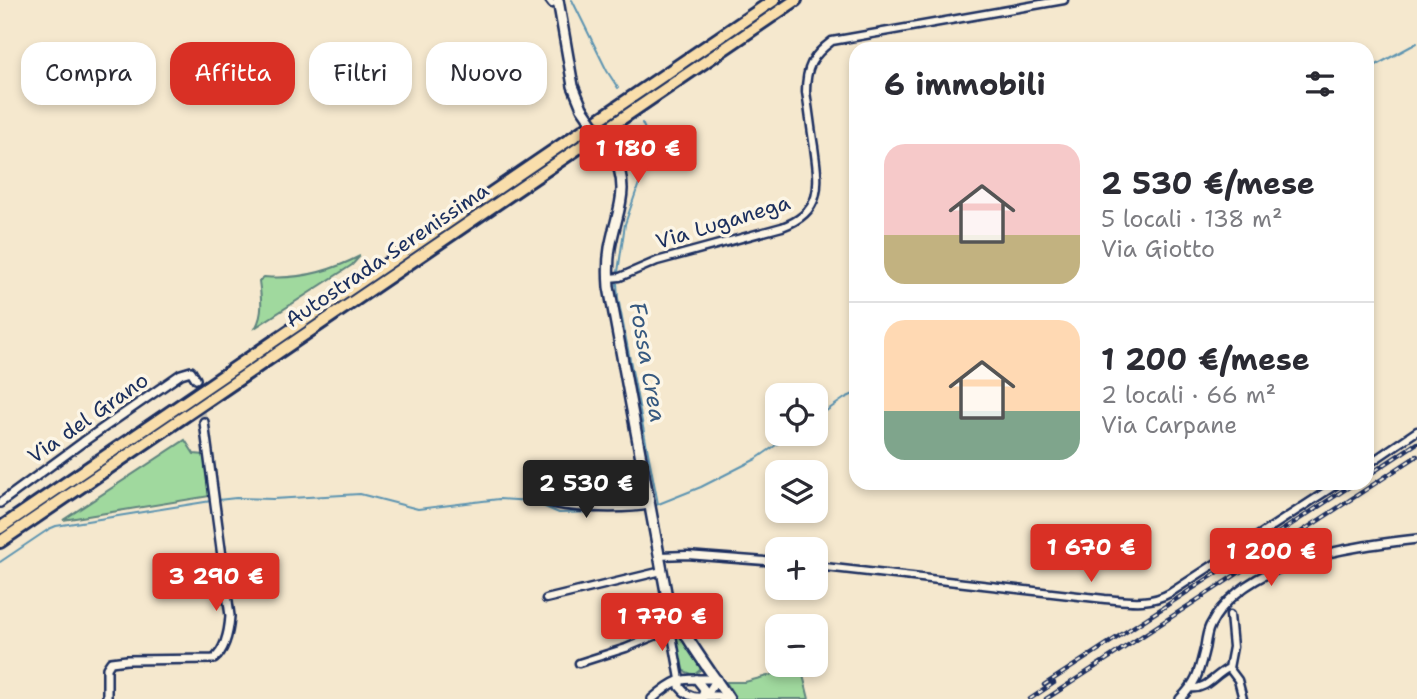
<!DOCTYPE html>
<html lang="it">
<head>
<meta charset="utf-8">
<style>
	:root { --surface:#fff; --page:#f2f2f3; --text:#2b2b33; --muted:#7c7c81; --line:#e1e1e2; --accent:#d93025 }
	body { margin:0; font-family:"Shantell Sans",sans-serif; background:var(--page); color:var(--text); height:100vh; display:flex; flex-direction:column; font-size:26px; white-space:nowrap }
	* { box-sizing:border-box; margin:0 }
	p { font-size:23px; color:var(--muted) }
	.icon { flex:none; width:38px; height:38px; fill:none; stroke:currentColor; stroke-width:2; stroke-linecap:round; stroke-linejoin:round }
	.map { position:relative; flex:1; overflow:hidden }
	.side { position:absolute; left:849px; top:42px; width:525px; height:448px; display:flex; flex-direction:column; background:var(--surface); border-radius:21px; box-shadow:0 4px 10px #0003 }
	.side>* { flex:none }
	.top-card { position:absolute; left:21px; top:42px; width:665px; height:63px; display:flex; gap:14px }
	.buttons { position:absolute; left:765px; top:383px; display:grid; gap:14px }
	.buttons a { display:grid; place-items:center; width:63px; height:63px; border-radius:14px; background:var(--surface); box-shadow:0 4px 10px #0003; font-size:35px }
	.price { position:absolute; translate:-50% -60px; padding:0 16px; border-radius:7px; background:var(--accent); color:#fff; font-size:23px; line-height:46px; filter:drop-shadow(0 2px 4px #0008) }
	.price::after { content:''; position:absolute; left:50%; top:42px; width:21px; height:16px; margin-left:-10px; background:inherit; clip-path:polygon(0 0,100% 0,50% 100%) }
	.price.active { background:#222; color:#fff }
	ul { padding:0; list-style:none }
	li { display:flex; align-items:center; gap:21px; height:175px; padding:0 35px }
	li+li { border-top:2px solid var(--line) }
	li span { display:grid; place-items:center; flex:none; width:196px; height:140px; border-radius:21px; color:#555 }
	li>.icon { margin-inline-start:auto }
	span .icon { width:84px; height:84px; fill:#fffc; stroke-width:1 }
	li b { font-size:30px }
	h2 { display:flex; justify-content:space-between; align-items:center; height:84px; padding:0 35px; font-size:30px }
	.pill { padding:0 24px; border-radius:21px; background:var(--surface); box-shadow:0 4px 10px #0003; font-size:24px; line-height:63px }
	.pill.active { background:var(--accent); color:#fff }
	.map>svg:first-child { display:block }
	.green { fill:#a0d99e; stroke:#5e847e; stroke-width:2 }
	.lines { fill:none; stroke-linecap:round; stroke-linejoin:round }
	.stream { stroke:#5d94b1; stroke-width:2 }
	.tertiary-tunnel { stroke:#c9c3b8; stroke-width:7; stroke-dasharray:7 3.5; stroke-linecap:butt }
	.minor-casing { stroke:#1b2f5e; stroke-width:11 }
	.tertiary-casing { stroke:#1b2f5e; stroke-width:12 }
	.secondary-casing { stroke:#1b2f5e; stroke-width:14 }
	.motorway-casing { stroke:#1b2f5e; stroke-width:16 }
	.minor { stroke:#fcf5e5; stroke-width:6 }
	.tertiary { stroke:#fcf5e5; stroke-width:7 }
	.secondary { stroke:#fcf5e5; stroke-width:9 }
	.motorway { stroke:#f9deab; stroke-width:10 }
	.rail-casing { stroke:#1b2f5e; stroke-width:4.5 }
	.rail { stroke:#fcf5e5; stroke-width:2; stroke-dasharray:5; stroke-linecap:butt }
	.secondary-bridge-casing { stroke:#1b2f5e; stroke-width:14; stroke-linecap:butt }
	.secondary-bridge { stroke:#fcf5e5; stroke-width:9 }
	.labels { text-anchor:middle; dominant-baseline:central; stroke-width:7; stroke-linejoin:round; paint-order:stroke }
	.street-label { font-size:21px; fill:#1b2f5e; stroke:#fcf5e5 }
	.water-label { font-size:23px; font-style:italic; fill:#365980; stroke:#fcf5e5 }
</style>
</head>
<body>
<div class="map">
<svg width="1417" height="699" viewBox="0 0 1417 699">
	<rect width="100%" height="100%" fill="#f5e8ce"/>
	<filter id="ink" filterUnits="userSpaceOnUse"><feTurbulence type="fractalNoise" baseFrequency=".0143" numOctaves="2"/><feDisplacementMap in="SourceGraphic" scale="14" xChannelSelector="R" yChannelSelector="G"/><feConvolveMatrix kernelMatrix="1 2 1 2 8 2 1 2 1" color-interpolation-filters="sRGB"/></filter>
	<g filter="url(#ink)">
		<!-- green -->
		<path class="green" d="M360,256L352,265L256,327C264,312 261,297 259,281L264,277C299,280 329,272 360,256Z
			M185,440L194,454L205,455L210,496L63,520Z
			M674,623L700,664V670L694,675L684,671L681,668L673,627Z
			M801,667L809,699H736L726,682H745Z"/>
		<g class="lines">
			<!-- stream -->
			<path class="stream" d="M572,0L607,71L618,88
				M1367,70L1417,43
				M618,272L625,224L647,160L648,136L642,123
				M617,283L618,298L658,504
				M816,418L845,398L856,393
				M218,500L236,498L273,499L360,494L418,509L499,499L531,501L559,513L642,511
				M656,505L701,487L756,459L792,434
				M0,562L49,529L56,526L211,501"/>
			<!-- tertiary-tunnel -->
			<path class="tertiary-tunnel" d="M196,379L204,422"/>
			<defs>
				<path id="minor" d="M549,0L552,4
					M609,278L620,277L657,261L782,227C824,212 819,184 814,147C811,129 809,110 806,92C806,67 812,56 832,41L1064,0
					M1367,465L1417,431
					M526,493C535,496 543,500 551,503C571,509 629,510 650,505
					M659,556L687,555L777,562
					M816,566L1105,599C1128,601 1149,605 1170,593L1339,483
					M546,599L662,571
					M670,624L680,679
					M579,663L626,648L671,629
					M1229,668L1238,680L1243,699
					M1191,688C1207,690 1215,674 1229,668L1233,647L1230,615"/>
				<path id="tertiary" d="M0,503L83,442L181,374L191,371L196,379
					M680,679V687C686,695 693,698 702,697L704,689L696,679
					M706,696H717L724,699
					M702,697L706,696L717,679
					M107,699V668L111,662L127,660L214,659C226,649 229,631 230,616L204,422
					M652,699C681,674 681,680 717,679
					M1180,699C1198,681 1199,671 1205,647C1206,640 1207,632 1210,626C1244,559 1350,547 1417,539"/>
				<path id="secondary" d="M558,0L573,86L582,108
					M612,152C632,190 617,209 610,248C608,261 608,274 609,287L666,592C677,629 708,667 729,699"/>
				<path id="motorway" d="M0,528L774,0
					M0,542L796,0"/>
			</defs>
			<!-- minor casing -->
			<use href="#minor" class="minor-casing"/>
			<!-- tertiary casing -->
			<use href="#tertiary" class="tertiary-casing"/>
			<!-- secondary casing -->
			<use href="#secondary" class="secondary-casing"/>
			<!-- motorway casing -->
			<use href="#motorway" class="motorway-casing"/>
			<!-- minor -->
			<use href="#minor" class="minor"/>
			<!-- tertiary -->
			<use href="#tertiary" class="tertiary"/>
			<!-- secondary -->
			<use href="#secondary" class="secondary"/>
			<!-- motorway -->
			<use href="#motorway" class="motorway"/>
			<defs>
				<path id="rail" d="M1367,476L1417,443
					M1044,685L1355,483
					M1030,699L1054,683
					M1046,699L1417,456"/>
			</defs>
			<!-- rail casing -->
			<use href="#rail" class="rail-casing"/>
			<!-- rail -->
			<use href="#rail" class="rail"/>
			<defs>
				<path id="secondary-bridge" d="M582,108L612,152"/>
			</defs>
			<!-- secondary-bridge casing -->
			<use href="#secondary-bridge" class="secondary-bridge-casing"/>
			<!-- secondary-bridge -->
			<use href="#secondary-bridge" class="secondary-bridge"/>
		</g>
	</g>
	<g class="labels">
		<!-- street labels -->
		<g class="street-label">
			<text transform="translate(723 222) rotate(-17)">Via Luganega</text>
			<text transform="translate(387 255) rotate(-34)">Autostrada Serenissima</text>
			<text transform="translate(88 418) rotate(-35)">Via del Grano</text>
		</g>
		<!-- water labels -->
		<g class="water-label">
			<text transform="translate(648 362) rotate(80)">Fossa Crea</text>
		</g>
	</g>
</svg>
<div class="buttons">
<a><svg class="icon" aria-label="locate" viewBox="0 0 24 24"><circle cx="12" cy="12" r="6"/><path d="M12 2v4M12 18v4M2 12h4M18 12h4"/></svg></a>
<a><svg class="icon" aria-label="layers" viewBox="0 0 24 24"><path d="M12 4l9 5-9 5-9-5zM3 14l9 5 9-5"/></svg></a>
<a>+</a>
<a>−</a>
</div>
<b class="price" style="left:638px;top:185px">1 180 €</b>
<b class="price active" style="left:586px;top:520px">2 530 €</b>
<b class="price" style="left:1091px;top:584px">1 670 €</b>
<b class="price" style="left:1271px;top:588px">1 200 €</b>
<b class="price" style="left:216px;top:613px">3 290 €</b>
<b class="price" style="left:662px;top:653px">1 770 €</b>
<div class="top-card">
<a class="pill">Compra</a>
<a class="pill active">Affitta</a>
<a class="pill">Filtri</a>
<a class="pill">Nuovo</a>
</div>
<section class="side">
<h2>6 immobili<svg class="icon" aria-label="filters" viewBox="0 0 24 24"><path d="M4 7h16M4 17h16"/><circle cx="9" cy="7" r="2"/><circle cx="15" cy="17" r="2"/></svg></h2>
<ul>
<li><span style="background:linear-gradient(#f6c9c9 65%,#c2b280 0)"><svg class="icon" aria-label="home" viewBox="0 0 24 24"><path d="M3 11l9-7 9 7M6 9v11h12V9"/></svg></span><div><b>2 530 €/mese</b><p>5 locali · 138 m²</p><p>Via Giotto</p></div></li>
<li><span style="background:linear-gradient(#ffd9b3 65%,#7fa58c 0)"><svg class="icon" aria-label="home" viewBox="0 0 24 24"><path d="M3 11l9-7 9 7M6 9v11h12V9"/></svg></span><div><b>1 200 €/mese</b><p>2 locali · 66 m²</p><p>Via Carpane</p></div></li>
</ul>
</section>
</div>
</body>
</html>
